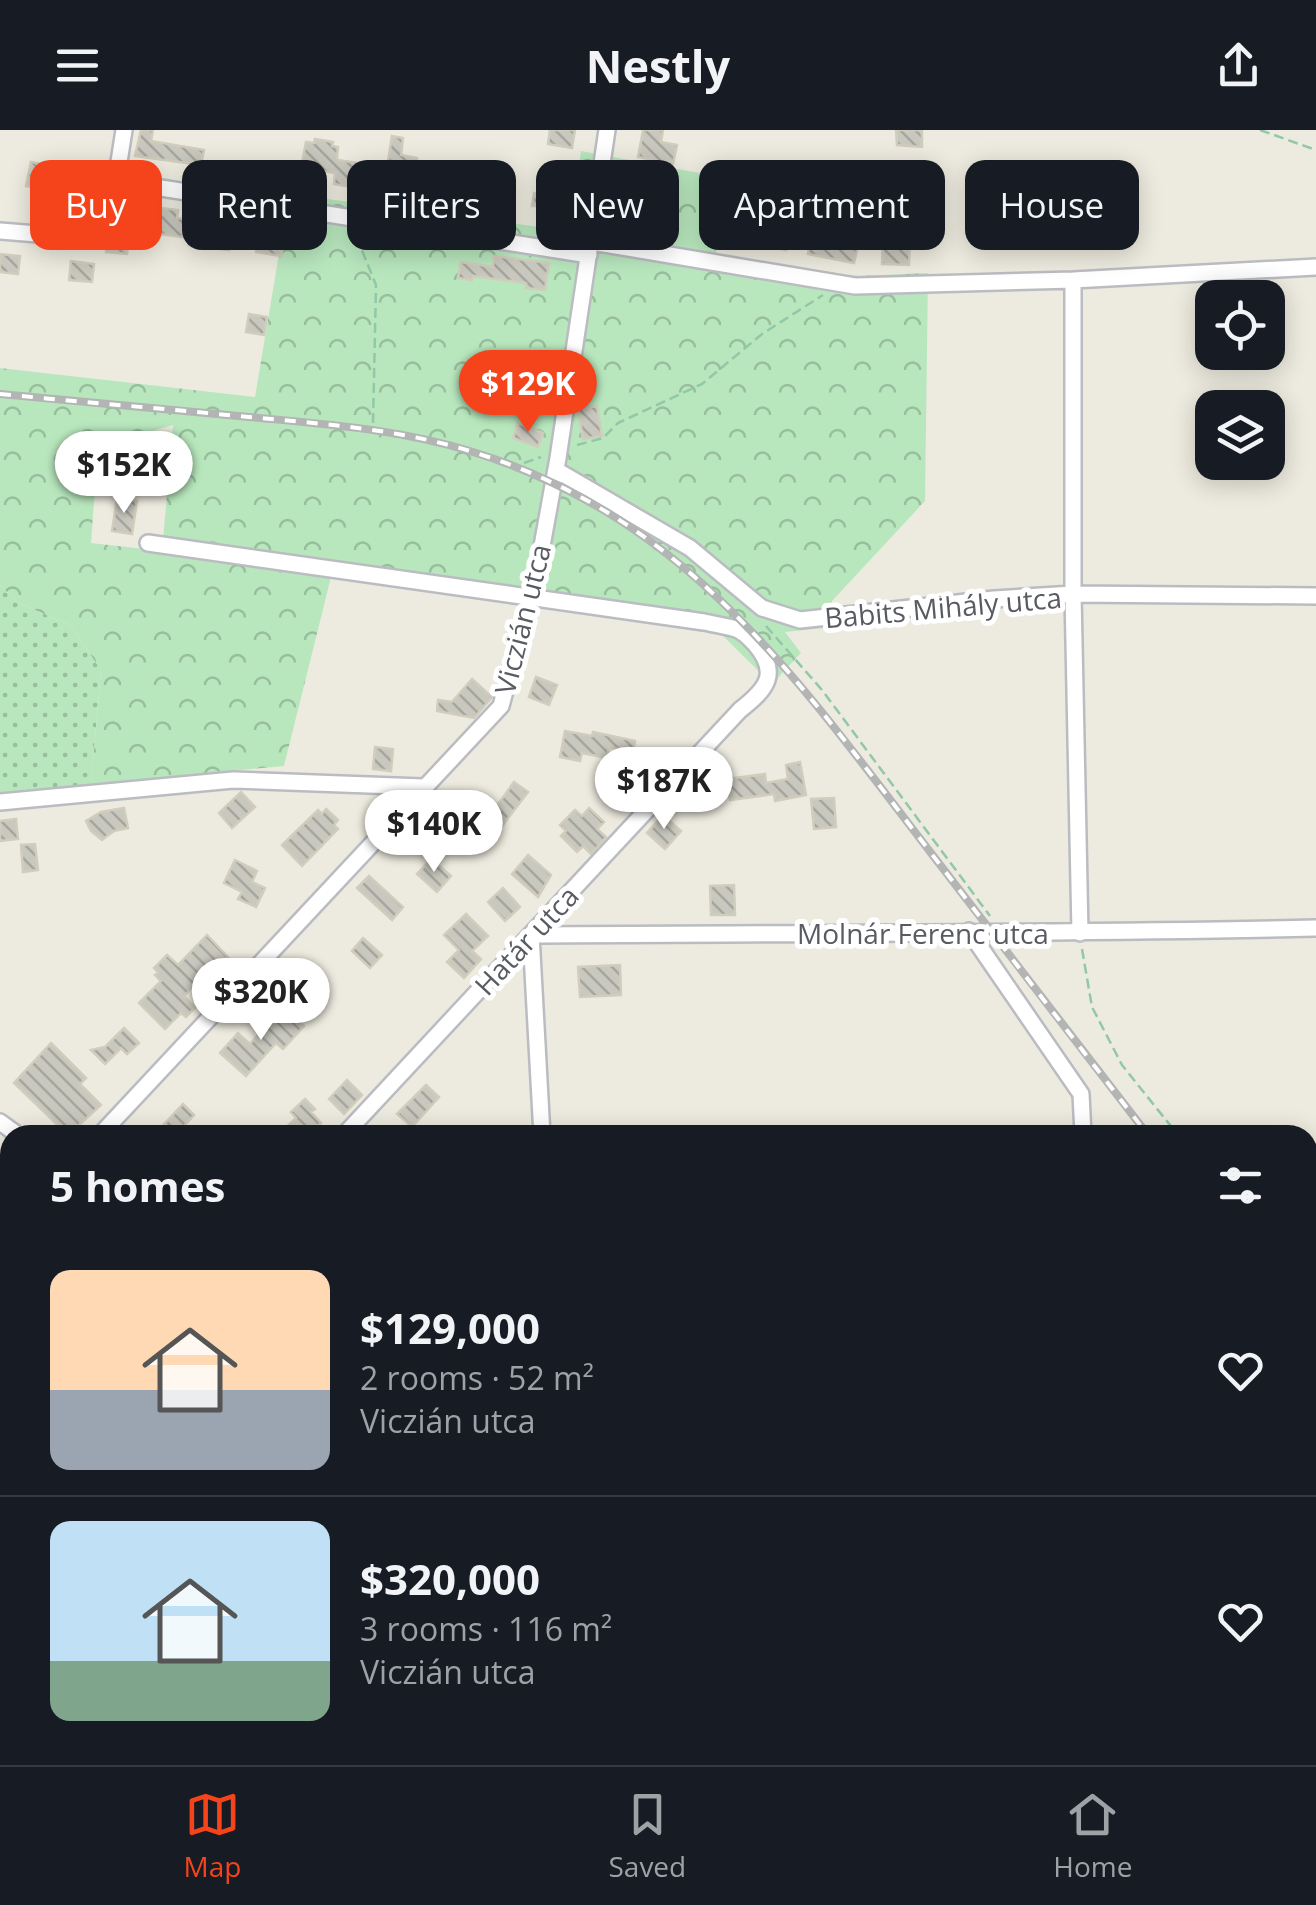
<!DOCTYPE html>
<html lang="en">
<head>
<meta charset="utf-8">
<style>
	:root { --surface:#171b24; --page:#242831; --text:#f1f3f6; --muted:#9ea1a6; --line:#363941; --accent:#f5441c }
	body { margin:0; font-family:"Open Sans",sans-serif; background:var(--page); color:var(--text); height:100vh; display:flex; flex-direction:column; font-size:38px; white-space:nowrap }
	* { box-sizing:border-box; margin:0 }
	p { font-size:32px; color:var(--muted) }
	.icon { flex:none; width:55px; height:55px; fill:none; stroke:currentColor; stroke-width:2; stroke-linecap:round; stroke-linejoin:round }
	.map { position:relative; flex:1; overflow:hidden }
	.drawer { position:absolute; left:0px; top:995px; width:1318px; height:640px; display:flex; flex-direction:column; background:var(--surface); border-radius:30px 30px 0 0; box-shadow:0 5px 25px #0003 }
	.drawer>* { flex:none }
	.banner { position:absolute; left:30px; top:30px; width:1258px; height:90px; display:flex; gap:20px }
	.buttons { position:absolute; left:1195px; top:150px; display:grid; gap:20px }
	.buttons a { display:grid; place-items:center; width:90px; height:90px; border-radius:20px; background:var(--surface); box-shadow:0 5px 25px #0003; font-size:50px }
	.price { position:absolute; translate:-50% -85px; padding:0 22px; border-radius:35px; background:#fff; color:#222; font-size:32px; line-height:65px; filter:drop-shadow(0 2px 5px #0008) }
	.price::after { content:''; position:absolute; left:50%; top:60px; width:30px; height:22px; margin-left:-15px; background:inherit; clip-path:polygon(0 0,100% 0,50% 100%) }
	.price.on { background:var(--accent); color:#fff }
	ul { padding:0; list-style:none }
	li { display:flex; align-items:center; gap:30px; height:250px; padding:0 50px }
	li+li { border-top:2px solid var(--line) }
	li span { display:grid; place-items:center; flex:none; width:280px; height:200px; border-radius:20px; color:#555 }
	li>.icon { margin-inline-start:auto }
	span .icon { width:120px; height:120px; fill:#fffc; stroke-width:1 }
	li b { font-size:42px }
	h2 { display:flex; justify-content:space-between; align-items:center; height:120px; padding:0 50px; font-size:42px }
	.pill { padding:0 35px; border-radius:20px; background:var(--surface); box-shadow:0 5px 25px #0003; font-size:35px; line-height:90px }
	.pill.on { background:var(--accent); color:#fff }
	header { display:flex; justify-content:space-between; align-items:center; height:130px; padding:0 50px; background:var(--surface); font-size:45px; font-weight:700 }
	.tabs { display:flex; justify-content:space-around; align-items:center; height:140px; border-top:2px solid var(--line); background:var(--surface); font-size:28px; color:var(--muted) }
	.tabs a { display:grid; justify-items:center; gap:5px }
	.tabs .on { color:var(--accent) }
	.map>svg:first-child { display:block }
	.grass { fill:url(#grass-dots) }
	.forest { fill:url(#forest-crowns); fill-rule:evenodd }
	.building { fill:url(#building-back-hatch); stroke:#d1cdbd; stroke-width:2.5 }
	.lines { fill:none; stroke-linecap:round; stroke-linejoin:round }
	.minor-casing { stroke:#babcc2; stroke-width:20 }
	.path { stroke:#92c8a7; stroke-width:2.5; stroke-dasharray:10 5; stroke-linecap:butt }
	.minor { stroke:#fff; stroke-width:15 }
	.rail-casing { stroke:#b3b4b4; stroke-width:8 }
	.rail { stroke:#fff; stroke-width:4; stroke-dasharray:11; stroke-linecap:butt }
	.labels { text-anchor:middle; dominant-baseline:central; stroke-width:10; stroke-linejoin:round; paint-order:stroke }
	.street-label { font-size:28px; fill:#585b61; stroke:#fff }
</style>
</head>
<body>
<header><svg class="icon" aria-label="menu" viewBox="0 0 24 24"><path d="M4 6h16M4 12h16M4 18h16"/></svg>Nestly<svg class="icon" aria-label="share" viewBox="0 0 24 24"><path d="M12 15V3M7 8l5-5 5 5M5 13v7h14v-7"/></svg></header>
<div class="map">
<svg width="1316" height="1635" viewBox="0 0 1316 1635">
	<defs>
		<pattern id="grass-dots" width="8" height="8" patternUnits="userSpaceOnUse" patternTransform="scale(2.5)"><rect width="8" height="8" fill="#b8e7bd"/><path d="M2 2h.1M6 6h.1" fill="none" stroke="#98be9d" stroke-width="1.8" stroke-linecap="round"/></pattern>
		<pattern id="forest-crowns" width="20" height="18" patternUnits="userSpaceOnUse" patternTransform="scale(2.5)"><rect width="20" height="18" fill="#b8e7bd"/><path d="M2 6a3 3 0 1 1 6 0M12 15a3 3 0 1 1 6 0" fill="none" stroke="#98be9d"/></pattern>
		<pattern id="building-back-hatch" width="6" height="6" patternUnits="userSpaceOnUse" patternTransform="scale(2.5)"><rect width="6" height="6" fill="#c9c8be"/><path d="M-1 5l2 2M0 0l6 6M5-1l2 2" fill="none" stroke="#a6a59e"/></pattern>
	</defs>
	<rect width="100%" height="100%" fill="#edebdf"/>
	<!-- grass -->
	<path class="grass" d="M0,455L17,472L70,495L101,540L91,654L0,664Z
		M10,1497V1625H390L389,1635H0V1498Z"/>
	<!-- forest -->
	<path class="forest" d="M581,21L726,48L716,125L858,146L928,143L925,371L832,471L834,497L785,502L801,523L772,554L722,505L332,443L284,636L91,654L101,540L70,495L17,472L0,455V238L255,267L289,64L570,101ZM173,295L162,421L91,413L96,344L121,310Z"/>
	<!-- building -->
	<path class="building" d="M141,0H153L151,11L204,20L201,35L135,26Z
		M550,0H575L572,18L548,14Z
		M643,0H663L661,12L677,15L673,34L638,27Z
		M896,0H922V17L897,15Z
		M392,6L403,8L401,25L417,28L418,40L444,44L446,36L473,40L472,50L509,55L505,80L450,74L451,64L423,60L422,66L414,64L413,68L334,54L335,43L314,40V35L302,33L306,12L314,13L315,9L333,12L332,16L338,17L337,30L387,37Z
		M31,32L65,38L61,63L26,56Z
		M543,42L557,44V48L565,49L560,82L552,80L551,85L537,83L538,76H532L534,63L540,64Z
		M161,78L178,80L177,88L212,93L211,101L231,104L229,120L189,115L190,108L152,103L154,84H160Z
		M740,85L755,88V93L789,98L786,120L770,117L771,111L736,105Z
		M261,91L286,95L281,126L256,122Z
		M108,102L130,103L127,124L106,122Z
		M839,107L859,112L854,133L808,124L810,111L838,114Z
		M883,107H910L909,135L882,134Z
		M0,124L20,126L18,144L0,142Z
		M494,126L549,133L545,160L526,158V153L473,146L472,150L458,148L461,132L493,137Z
		M71,131L94,134L92,152L69,150Z
		M249,184L267,187L264,205L246,202Z
		M597,276L602,306L583,309L578,279Z
		M518,293L543,303L538,317L513,308Z
		M117,368L137,371L132,404L112,401Z
		M536,547L557,555L549,575L529,567Z
		M472,549L492,567L474,588L437,581L438,570L452,572Z
		M565,601L592,606L593,602L635,611L633,622L609,617L607,628L582,623L580,631L560,627Z
		M375,617L393,619L391,641L373,639Z
		M800,632L806,665L775,671L774,664L730,670L727,649L765,644L766,653L788,649L786,635Z
		M514,652L528,662L496,704L486,696L480,703L470,695L476,687L473,685L486,669L496,677Z
		M241,662L255,677L232,698L219,683Z
		M834,668L836,697L814,699L811,669Z
		M124,678L128,698L114,701L102,710L91,701L86,691L101,682Z
		M589,678L604,692L597,699L606,707L591,724L583,716L577,722L561,706L566,701L560,695L575,680L582,686Z
		M326,679L338,690L334,695L338,699L302,736L282,715L318,680L322,684Z
		M663,685L681,701L665,719L647,703Z
		M16,689L18,709L0,711V691Z
		M35,714L38,740L23,742L21,715Z
		M528,725L551,745L538,767L512,744Z
		M431,729L451,746L437,762L417,744Z
		M235,730L257,741L252,752L265,758L256,777L238,769L242,762L224,753Z
		M369,746L403,777L392,790L357,758Z
		M734,755L735,785H711L710,756Z
		M503,758L520,777L505,791L488,772Z
		M466,784L488,806L472,821L481,829L464,848L447,832L459,820L444,805Z
		M207,805L228,827L220,835L217,832L184,866L195,878L186,887L181,883L165,899L139,873L161,851L155,845L158,842L154,838L167,825L178,835Z
		M363,808L382,825L370,838L352,821Z
		M620,835L621,865L580,867L578,837Z
		M286,880L304,896L283,919L276,913L246,946L220,923L238,903L250,914L269,892L273,896Z
		M124,898L139,913L127,924L121,918L105,934L91,920L105,917Z
		M51,913L86,948L80,954L101,975L68,1005L14,953Z
		M347,950L362,965L344,984L329,969Z
		M426,955L439,967L412,997L397,984Z
		M305,969L315,979L311,982L321,993L309,1005H278L296,988L291,982Z
		M183,974L194,985L176,1005H154Z"/>
	<g class="lines">
		<defs>
			<path id="minor" d="M116,51L124,0
				M0,101L50,105L70,96L116,51L589,125
				M592,112L855,156L1073,150L1316,137
				M1073,150V464L1080,803
				M556,340L690,418L762,478L800,490L994,469L1073,464L1316,466
				M148,413L704,492C714,494 726,496 736,499C744,502 749,508 755,514C780,543 767,559 740,580L344,1005
				M0,672L233,650L423,657
				M969,801L1081,964L1083,1005
				M0,992L18,1005
				M100,1005L501,576L538,438L558,328L607,0
				M542,1005L531,805C793,803 1054,804 1316,798
				M0,1113L10,1102
				M1312,1121H1316
				M1308,1463H1316
				M0,1491L10,1466
				M1102,1625L1103,1635
				M222,1635V1625"/>
		</defs>
		<!-- minor casing -->
		<use href="#minor" class="minor-casing"/>
		<!-- path -->
		<path class="path" d="M1260,0L1316,20
			M363,106L361,118L376,155L373,293
			M577,315L603,308L618,293L702,254L762,204L823,165
			M524,333L541,327
			M766,496L822,560L990,786
			M1082,819L1092,877L1122,935L1178,1005
			M1308,1168L1316,1178
			M1308,1244L1316,1255"/>
		<!-- minor -->
		<use href="#minor" class="minor"/>
		<defs>
			<path id="rail" d="M0,264C83,272 166,279 249,287C324,294 400,299 473,322C689,388 801,554 931,723C1003,817 1075,911 1148,1005
				M1308,1212L1316,1223"/>
		</defs>
		<!-- rail casing -->
		<use href="#rail" class="rail-casing"/>
		<!-- rail -->
		<use href="#rail" class="rail"/>
	</g>
	<g class="labels">
		<!-- street labels -->
		<g class="street-label">
			<text transform="translate(943 477) rotate(-5)">Babits Mihály utca</text>
			<text transform="translate(522 489) rotate(-76)">Viczián utca</text>
			<text x="923" y="803">Molnár Ferenc utca</text>
			<text transform="translate(526 810) rotate(-47)">Határ utca</text>
		</g>
	</g>
</svg>
<div class="buttons">
<a><svg class="icon" aria-label="locate" viewBox="0 0 24 24"><circle cx="12" cy="12" r="6"/><path d="M12 2v4M12 18v4M2 12h4M18 12h4"/></svg></a>
<a><svg class="icon" aria-label="layers" viewBox="0 0 24 24"><path d="M12 4l9 5-9 5-9-5zM3 14l9 5 9-5"/></svg></a>
</div>
<b class="price on" style="left:528px;top:305px">$129K</b>
<b class="price" style="left:124px;top:386px">$152K</b>
<b class="price" style="left:664px;top:702px">$187K</b>
<b class="price" style="left:434px;top:745px">$140K</b>
<b class="price" style="left:261px;top:913px">$320K</b>
<div class="banner">
<a class="pill on">Buy</a>
<a class="pill">Rent</a>
<a class="pill">Filters</a>
<a class="pill">New</a>
<a class="pill">Apartment</a>
<a class="pill">House</a>
</div>
<section class="drawer">
<h2>5 homes<svg class="icon" aria-label="filters" viewBox="0 0 24 24"><path d="M4 7h16M4 17h16"/><circle cx="9" cy="7" r="2"/><circle cx="15" cy="17" r="2"/></svg></h2>
<ul>
<li><span style="background:linear-gradient(#ffd9b3 60%,#9aa5b1 0)"><svg class="icon" aria-label="home" viewBox="0 0 24 24"><path d="M3 11l9-7 9 7M6 9v11h12V9"/></svg></span><div><b>$129,000</b><p>2 rooms · 52 m²</p><p>Viczián utca</p></div><svg class="icon" aria-label="heart" viewBox="0 0 24 24"><path d="M12 20l-8-8c-3-5 5-10 8-4 3-6 11-1 8 4z"/></svg></li>
<li><span style="background:linear-gradient(#bfe0f5 70%,#7fa58c 0)"><svg class="icon" aria-label="home" viewBox="0 0 24 24"><path d="M3 11l9-7 9 7M6 9v11h12V9"/></svg></span><div><b>$320,000</b><p>3 rooms · 116 m²</p><p>Viczián utca</p></div><svg class="icon" aria-label="heart" viewBox="0 0 24 24"><path d="M12 20l-8-8c-3-5 5-10 8-4 3-6 11-1 8 4z"/></svg></li>
</ul>
</section>
</div>
<nav class="tabs">
<a class="on"><svg class="icon" aria-label="map" viewBox="0 0 24 24"><path d="M3 6l6-2 6 2 6-2v14l-6 2-6-2-6 2zM9 4v14M15 6v14"/></svg>Map</a>
<a><svg class="icon" aria-label="saved" viewBox="0 0 24 24"><path d="M7 4h10v16l-5-4-5 4z"/></svg>Saved</a>
<a><svg class="icon" aria-label="home" viewBox="0 0 24 24"><path d="M3 11l9-7 9 7M6 9v11h12V9"/></svg>Home</a>
</nav>
</body>
</html>
